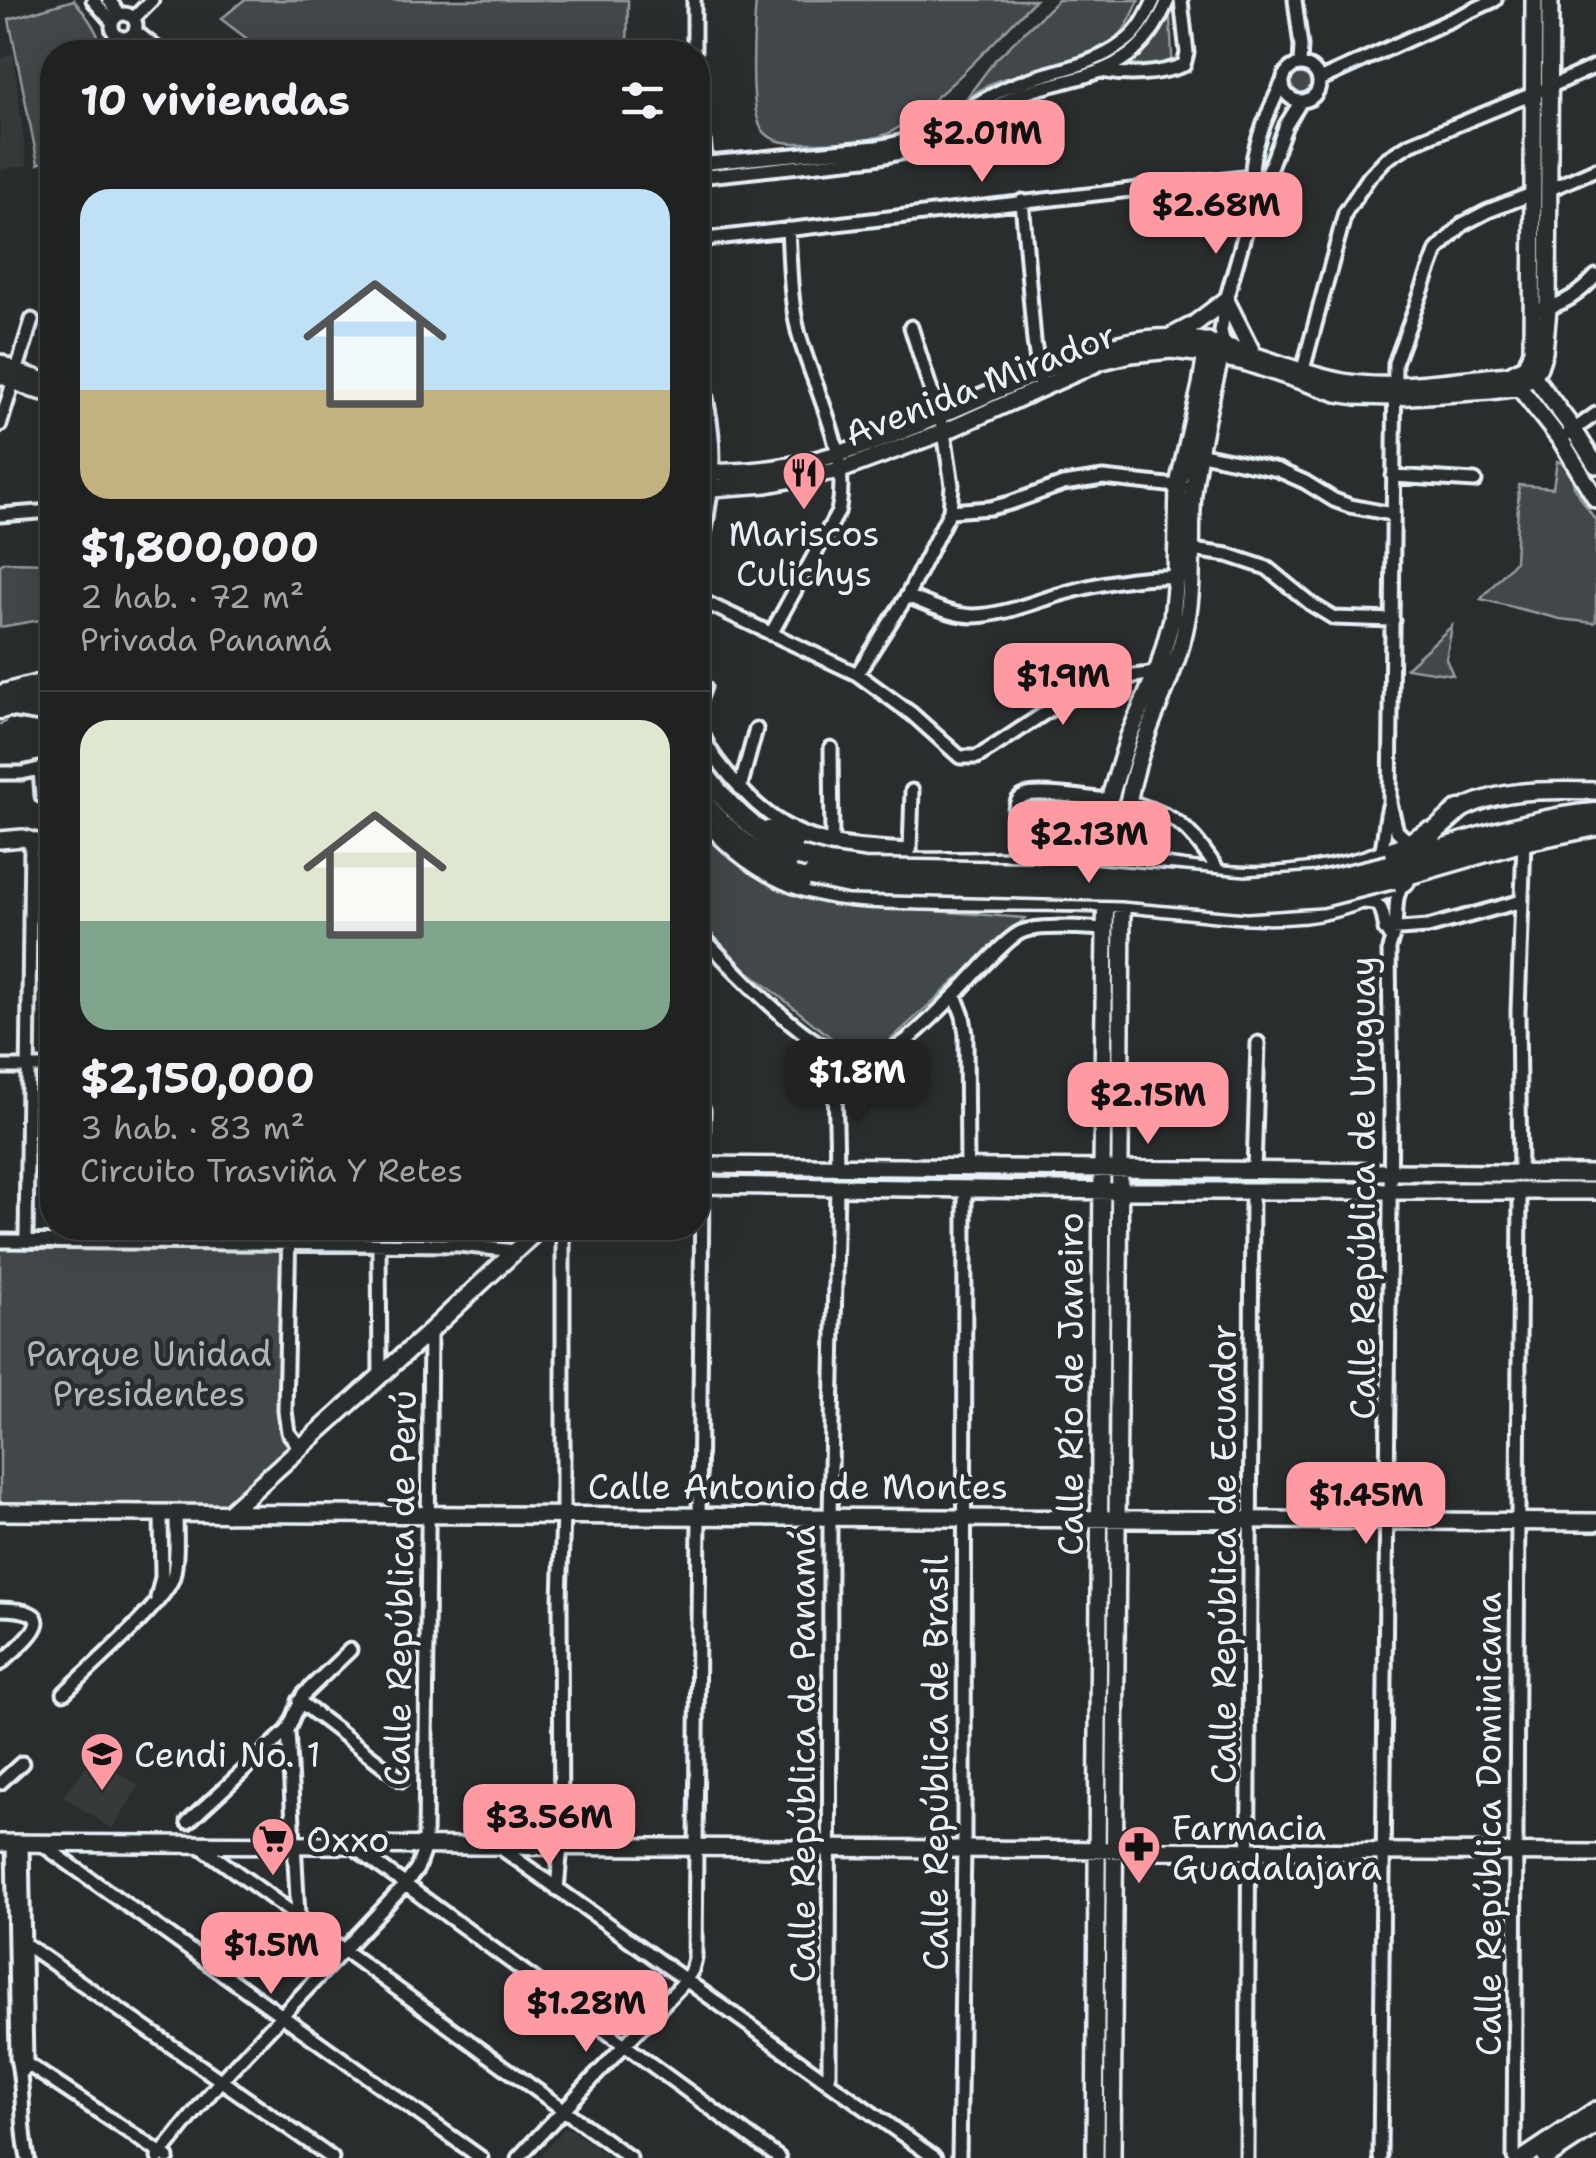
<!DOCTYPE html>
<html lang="es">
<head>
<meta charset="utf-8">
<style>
	:root { --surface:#202222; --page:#282a2a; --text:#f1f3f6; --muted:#a2a4a5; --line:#3d3f40; --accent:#ff9aa2 }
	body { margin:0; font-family:"Shantell Sans",sans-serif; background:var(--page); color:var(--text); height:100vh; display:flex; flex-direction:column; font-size:38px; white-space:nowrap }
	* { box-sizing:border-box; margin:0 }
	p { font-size:32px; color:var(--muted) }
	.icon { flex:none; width:55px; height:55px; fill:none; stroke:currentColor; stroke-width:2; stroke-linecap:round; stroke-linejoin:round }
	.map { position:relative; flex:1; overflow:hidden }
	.sheet { position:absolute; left:40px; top:40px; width:670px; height:1200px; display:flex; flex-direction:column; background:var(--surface); border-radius:40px; box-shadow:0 10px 40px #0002,0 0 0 2px var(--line) }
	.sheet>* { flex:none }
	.price { position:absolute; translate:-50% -85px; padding:0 22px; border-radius:20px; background:var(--accent); color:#111; font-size:32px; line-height:65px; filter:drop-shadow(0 2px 5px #0008) }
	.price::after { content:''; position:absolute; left:50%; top:60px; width:30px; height:22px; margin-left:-15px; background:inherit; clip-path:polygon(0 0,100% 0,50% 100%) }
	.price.selected { background:#222; color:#fff }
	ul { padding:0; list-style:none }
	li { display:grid; align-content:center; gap:20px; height:530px; padding:0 40px }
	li+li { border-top:2px solid var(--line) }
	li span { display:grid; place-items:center; height:310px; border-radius:30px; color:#555 }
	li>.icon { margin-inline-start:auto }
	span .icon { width:180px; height:180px; fill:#fffc; stroke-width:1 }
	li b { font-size:42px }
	h2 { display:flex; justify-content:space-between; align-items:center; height:120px; padding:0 40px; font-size:42px }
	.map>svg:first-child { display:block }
	.built { fill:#363a3b }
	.green { fill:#424648; stroke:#959ca0; stroke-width:2.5 }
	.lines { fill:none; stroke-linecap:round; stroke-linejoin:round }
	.stream { stroke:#989fa3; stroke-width:2.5 }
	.street-casing { stroke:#e8f1f8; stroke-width:19 }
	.secondary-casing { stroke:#e8f1f8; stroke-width:22 }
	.primary-casing { stroke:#e8f1f8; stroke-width:25 }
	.street { stroke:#2a2d2e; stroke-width:11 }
	.secondary { stroke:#2a2d2e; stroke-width:15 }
	.primary { stroke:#2a2d2e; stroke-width:18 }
	.primary-bridge-casing { stroke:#e8f1f8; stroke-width:25; stroke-linecap:butt }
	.primary-bridge { stroke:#2a2d2e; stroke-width:18 }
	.labels { text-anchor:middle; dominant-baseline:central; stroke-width:9; stroke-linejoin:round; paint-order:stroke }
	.street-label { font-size:35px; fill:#e8f1f8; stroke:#2a2d2e }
	.poi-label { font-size:35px; fill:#e8f1f8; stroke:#2a2d2e; text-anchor:start }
	.park-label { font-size:35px; fill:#aeb5ba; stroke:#2a2d2e }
</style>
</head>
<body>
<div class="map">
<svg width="1596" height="2158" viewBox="0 0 1596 2158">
	<rect width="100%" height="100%" fill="#2a2d2e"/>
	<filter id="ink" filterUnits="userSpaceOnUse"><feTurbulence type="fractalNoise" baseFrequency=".01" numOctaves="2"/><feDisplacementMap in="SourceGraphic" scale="20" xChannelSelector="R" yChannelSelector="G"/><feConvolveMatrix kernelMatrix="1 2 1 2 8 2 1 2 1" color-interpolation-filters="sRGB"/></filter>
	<g filter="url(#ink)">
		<!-- built -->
		<path class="built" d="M13,53L27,166L0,169V59Z
			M92,1757L139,1786L112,1829L64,1797Z
			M566,2127L611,2158H538Z"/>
		<!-- green -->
		<path class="green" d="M74,0C80,7 86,15 91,23C98,34 100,44 111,52H52V158L38,164L9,19Z
			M244,0H628L627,52H249L254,44L221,19Z
			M756,0H1035C997,38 961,79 918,112C909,119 898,130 887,134C864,143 836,143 811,143C794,143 772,145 762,129C748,108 754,27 756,0Z
			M1058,0H1139C1135,9 1131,19 1125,28C1100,65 1046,68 1006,78C992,81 977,92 965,100L995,60Z
			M1161,0H1169L1172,55L1169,67L1105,70C1133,52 1148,29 1161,0Z
			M1289 84a11 11 0 1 1 22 0a11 11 0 1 1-22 0Z
			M997,104L1002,149L879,164L878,157L922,145Z
			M1557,461L1568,466L1575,489L1596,521V621L1594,623L1560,619L1481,599L1515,561L1519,485L1553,488Z
			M5,562L52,563V618L0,627V565Z
			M1452,626L1446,659L1453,675L1406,668Z
			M698,830L729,856L776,885L858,905L1025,918L886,1044L869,1050H846L747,970L698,920Z
			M0,1237L291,1241L290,1436L297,1448L229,1510L0,1508Z"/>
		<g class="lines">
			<!-- stream -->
			<path class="stream" d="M0,724L5,722
				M1460,802L1468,797L1500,788
				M698,825L737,861
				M1011,910L1098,914"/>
			<defs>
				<path id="street" d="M93,0L112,22
					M109,0L119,14
					M1295,0L1301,46L1300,64
					M112 26a12 12 0 1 1 24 0a12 12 0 1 1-24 0Z
					M134,18L152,0
					M135,31L161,52
					M125,38L141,52
					M694,52V0
					M1283 83a18 18 0 1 1 36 0a18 18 0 1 1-36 0Z
					M1101,71C1127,76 1158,75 1184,65L1187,53L1181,0
					M1319,80L1495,0
					M698,96L706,166
					M698,164L877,147C894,144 912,140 928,132C956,119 980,99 1009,87C1047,70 1089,69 1123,43C1139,32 1146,17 1154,0
					M698,177L875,158C895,154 915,151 934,142C964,129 990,106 1021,94C1054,82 1092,79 1122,60C1145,46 1158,24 1168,0
					M1253,183C1247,155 1270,109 1282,83
					M1548,190L1596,169
					M1022,201L1034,341L1041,388
					M698,240L1252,176L1266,178
					M1541,309C1564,305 1580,293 1596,276
					M1224,344L1221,331L1226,300L1256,194L1266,178L1286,125L1301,101
					M698,364C712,417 718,456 708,511C706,524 705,536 698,548
					M1301,377L1345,213L1369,177L1386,159L1410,144L1547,88L1596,66
					M0,425L32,320
					M1568,434L1596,414
					M1193,452L1278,470L1305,482L1334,500L1350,506L1392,514
					M1393,476L1475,481
					M950,511L990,508L1010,503L1063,484L1103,478L1186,487
					M0,515L52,511
					M1192,550L1228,555L1267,568L1311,604L1334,618L1393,620
					M907,596C928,604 951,616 974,616C1005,615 1036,601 1065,593C1103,582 1142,575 1181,577
					M698,599L857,674L912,714L960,757H977C1015,735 1060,698 1101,684C1118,677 1137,676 1155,673
					M771,634L838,512C852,452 813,389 798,331C790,298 790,263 788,229
					M857,674L907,596L950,511L952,485L944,432L911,327
					M698,703L704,687
					M10,710L52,717
					M698,724C709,751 715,759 735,782C788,844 834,846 910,850L912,791
					M831,748L832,842
					M40,770L42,796L52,800
					M0,773H22L52,766
					M740,788L756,729
					M1127,801C1179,818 1184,822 1216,867
					M1390,803L1397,831L1409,842
					M1380,855C1386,838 1384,820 1390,803L1395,363L1437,250L1463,224L1488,211L1532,194
					M1013,861L1015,809C1017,802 1017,799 1024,796C1038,790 1092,799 1109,800
					M1360,902C1390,901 1379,917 1389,935
					M1385,930L1428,927L1522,901
					M698,932C730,965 823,1070 871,1060C900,1053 933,1016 955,995C970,980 1005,939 1021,932C1038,924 1085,928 1105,929
					M955,995L963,1016L966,1034L967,1168
					M0,1067H52
					M835,1083L837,1166
					M702,1165L703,1110
					M1254,1171L1258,1043
					M1520,1173L1518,1011L1524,841
					M289,1228L285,1411L288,1432L299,1446
					M0,1241L459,1245L515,1251
					M26,1241L31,840
					M379,1245L380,1376
					M157,1598L162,1577L161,1513
					M0,1609C68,1610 26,1639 0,1664
					M64,1693C86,1672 167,1601 173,1577C178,1557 176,1533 176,1513
					M299,1701L402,1780
					M288,1730L298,1916
					M0,1783L22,1763
					M188,1822L288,1730L303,1695L350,1650
					M13,1843L17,2058C25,2091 20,2125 28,2158
					M22,1843L26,2063L23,2071
					M40,1843L481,2158
					M196,1843L630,2158
					M351,1845L779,2158
					M498,1846L935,2158
					M557,1889L561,1846L560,1599L563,1515V1228
					M15,1937L332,2158
					M21,2060L168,2158
					M829,2082L830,1516L837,1187
					M158,2158L221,2080L406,1884L417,1869L425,1846L430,1331
					M518,2158L685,1981L692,1970L695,1958L702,1185
					M959,2158L964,1849L965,1189
					M1247,2158L1252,1191
					M1380,2158L1391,1110L1389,949C1391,940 1395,933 1395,925C1397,908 1394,898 1403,883
					M1514,2158L1520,1191"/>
				<path id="secondary" d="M1172,336L1193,325L1226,300L1253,354
					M0,363L16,372L52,383
					M1526,366L1532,350L1534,0
					M1529,370L1574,430L1596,465
					M0,375L32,389L52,394
					M1515,382L1562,442L1596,499
					M698,471C810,481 915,425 1016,382C1057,365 1100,345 1145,339C1216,329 1275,370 1343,382C1393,391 1458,379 1509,375L1526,366
					M698,486L712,488L767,484L841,470L944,432L1102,361L1131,354L1171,350L1205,354L1244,362L1337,393L1356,396L1394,397L1490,391L1519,387L1534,375L1539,367L1544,352L1548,309L1550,0
					M698,811C723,842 754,869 792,884C836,901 881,900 927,901C993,903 1058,901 1124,904C1185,908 1244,920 1305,914C1341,910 1373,896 1406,882
					M1450,816C1495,787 1545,790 1596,791
					M769,829C822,863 886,862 947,861C1000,861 1054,858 1107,861C1168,864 1228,881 1289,874C1337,869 1386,857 1427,831
					M0,840L23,838L52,847
					M698,1165L1596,1174
					M698,1185L1119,1191H1596
					M0,1512L1596,1522
					M227,1514L430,1331L540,1228
					M0,1843L1596,1853
					M1095,2158L1102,1169L1105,929L1109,800L1129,736L1159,666L1172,619L1176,577L1178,485L1201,385L1208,341
					M1112,2158L1122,904C1119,841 1126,792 1148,732C1161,696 1179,662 1186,624C1195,581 1189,537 1193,494C1199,444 1211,393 1224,344
					M1524,2158L1596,2110
					M1546,2158L1596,2125"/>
				<path id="primary" d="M0,695L52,681
					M0,709L52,695
					M698,764C724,805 756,833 799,856
					M698,795C727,834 764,862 811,876
					M1407,856L1459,810
					M1389,865C1455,846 1527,818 1596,813
					M1393,879L1524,841L1596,826"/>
			</defs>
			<!-- street casing -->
			<use href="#street" class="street-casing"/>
			<!-- secondary casing -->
			<use href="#secondary" class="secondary-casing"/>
			<!-- primary casing -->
			<use href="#primary" class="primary-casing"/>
			<!-- street -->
			<use href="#street" class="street"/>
			<!-- secondary -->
			<use href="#secondary" class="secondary"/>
			<!-- primary -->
			<use href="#primary" class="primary"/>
			<defs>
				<path id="primary-bridge" d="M799,856L828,864L864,869L1079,873L1245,887L1317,882L1389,865
					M811,876L849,884L1122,891L1247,902L1321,897L1393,879"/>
			</defs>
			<!-- primary-bridge casing -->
			<use href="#primary-bridge" class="primary-bridge-casing"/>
			<!-- primary-bridge -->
			<use href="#primary-bridge" class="primary-bridge"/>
		</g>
	</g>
	<!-- icons -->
	<defs>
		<symbol id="restaurant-pin" viewBox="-11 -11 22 30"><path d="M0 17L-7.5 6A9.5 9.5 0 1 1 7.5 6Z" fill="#ff9aa2" stroke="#2a2d2e"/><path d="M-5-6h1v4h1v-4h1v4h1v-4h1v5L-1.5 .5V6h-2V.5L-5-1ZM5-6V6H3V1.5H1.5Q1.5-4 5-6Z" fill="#111"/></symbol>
		<symbol id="school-pin" viewBox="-11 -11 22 30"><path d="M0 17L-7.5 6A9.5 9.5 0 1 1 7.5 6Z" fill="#ff9aa2" stroke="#2a2d2e"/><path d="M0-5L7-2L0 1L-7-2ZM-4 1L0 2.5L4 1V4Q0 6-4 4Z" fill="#111"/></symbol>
		<symbol id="supermarket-pin" viewBox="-11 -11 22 30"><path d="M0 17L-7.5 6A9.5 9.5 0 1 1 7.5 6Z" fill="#ff9aa2" stroke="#2a2d2e"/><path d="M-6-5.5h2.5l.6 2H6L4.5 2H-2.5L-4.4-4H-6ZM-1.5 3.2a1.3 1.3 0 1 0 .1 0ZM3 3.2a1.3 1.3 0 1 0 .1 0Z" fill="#111"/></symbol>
		<symbol id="pharmacy-pin" viewBox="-11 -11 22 30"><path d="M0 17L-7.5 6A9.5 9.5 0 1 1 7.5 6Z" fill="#ff9aa2" stroke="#2a2d2e"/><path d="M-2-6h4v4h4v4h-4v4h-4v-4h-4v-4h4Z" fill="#111"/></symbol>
	</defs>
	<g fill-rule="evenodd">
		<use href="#restaurant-pin" x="779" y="448" width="50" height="68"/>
		<use href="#school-pin" x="77" y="1729" width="50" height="68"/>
		<use href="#supermarket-pin" x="248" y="1814" width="50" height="68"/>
		<use href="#pharmacy-pin" x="1114" y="1822" width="50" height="68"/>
	</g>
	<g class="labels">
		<!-- street labels -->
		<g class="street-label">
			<text transform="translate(980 384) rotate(-21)">Avenida Mirador</text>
			<text transform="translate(1362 1188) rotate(-90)">Calle República de Uruguay</text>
			<text transform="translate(1070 1384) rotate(-90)">Calle Río de Janeiro</text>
			<text x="798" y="1486">Calle Antonio de Montes</text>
			<text transform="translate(1223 1554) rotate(-90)">Calle República de Ecuador</text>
			<text transform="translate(400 1588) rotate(-89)">Calle República de Perú</text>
			<text transform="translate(802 1754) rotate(-90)">Calle República de Panamá</text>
			<text transform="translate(935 1763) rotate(-90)">Calle República de Brasil</text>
			<text transform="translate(1488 1824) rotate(-90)">Calle República Dominicana</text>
		</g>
		<!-- poi labels -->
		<g class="poi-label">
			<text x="804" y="533" text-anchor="middle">Mariscos<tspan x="804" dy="40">Culichys</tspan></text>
			<text x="134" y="1754">Cendi No. 1</text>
			<text x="1172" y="1827">Farmacia<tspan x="1172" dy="40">Guadalajara</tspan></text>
			<text x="306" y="1839">Oxxo</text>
		</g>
		<!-- park labels -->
		<g class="park-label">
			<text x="149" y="1353">Parque Unidad<tspan x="149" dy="40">Presidentes</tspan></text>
		</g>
	</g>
</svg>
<b class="price" style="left:982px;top:185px">$2.01M</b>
<b class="price" style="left:1216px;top:257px">$2.68M</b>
<b class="price" style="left:1063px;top:728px">$1.9M</b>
<b class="price" style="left:1089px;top:886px">$2.13M</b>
<b class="price selected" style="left:857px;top:1124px">$1.8M</b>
<b class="price" style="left:1148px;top:1147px">$2.15M</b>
<b class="price" style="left:1366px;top:1547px">$1.45M</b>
<b class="price" style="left:549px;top:1869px">$3.56M</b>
<b class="price" style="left:271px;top:1997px">$1.5M</b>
<b class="price" style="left:586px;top:2055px">$1.28M</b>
<section class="sheet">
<h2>10 viviendas<svg class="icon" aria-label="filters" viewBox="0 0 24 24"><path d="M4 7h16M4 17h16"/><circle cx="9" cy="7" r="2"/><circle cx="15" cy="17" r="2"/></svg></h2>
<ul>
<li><span style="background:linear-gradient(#bfe0f5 65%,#c2b280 0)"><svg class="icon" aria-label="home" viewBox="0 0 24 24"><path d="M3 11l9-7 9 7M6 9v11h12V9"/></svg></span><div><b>$1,800,000</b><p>2 hab. · 72 m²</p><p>Privada Panamá</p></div></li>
<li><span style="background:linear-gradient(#dfe7d0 65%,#7fa58c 0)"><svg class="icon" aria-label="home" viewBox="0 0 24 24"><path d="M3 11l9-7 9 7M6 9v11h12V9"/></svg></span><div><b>$2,150,000</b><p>3 hab. · 83 m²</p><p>Circuito Trasviña Y Retes</p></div></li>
</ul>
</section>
</div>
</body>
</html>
